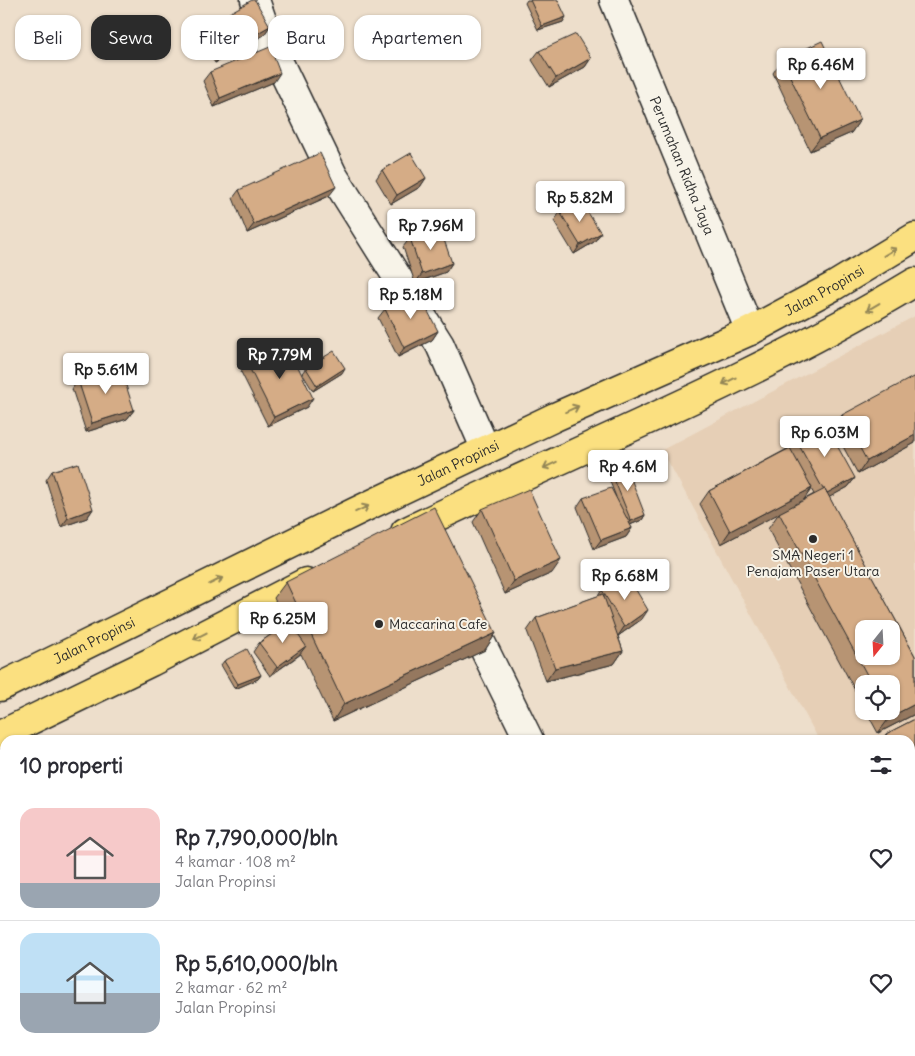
<!DOCTYPE html>
<html lang="id">
<head>
<meta charset="utf-8">
<style>
	:root { --surface:#fff; --page:#f7f7f7; --text:#2b2b33; --muted:#7c7c81; --line:#e1e1e2; --accent:#2b2b2b }
	body { margin:0; font-family:Delius,sans-serif; background:var(--page); color:var(--text); height:100vh; display:flex; flex-direction:column; font-size:19px; white-space:nowrap }
	* { box-sizing:border-box; margin:0 }
	p { font-size:16px; color:var(--muted) }
	.icon { flex:none; width:28px; height:28px; fill:none; stroke:currentColor; stroke-width:2; stroke-linecap:round; stroke-linejoin:round }
	.map { position:relative; flex:1; overflow:hidden }
	.sheet { position:absolute; left:0px; top:735px; width:915px; height:321px; display:flex; flex-direction:column; background:var(--surface); border-radius:15px 15px 0 0; box-shadow:0 1px 4px #0004 }
	.sheet>* { flex:none }
	.banner { position:absolute; left:15px; top:15px; width:500px; height:45px; display:flex; gap:10px }
	.needle { width:32px; rotate:198deg }
	.buttons { position:absolute; left:855px; top:620px; display:grid; gap:10px }
	.buttons a { display:grid; place-items:center; width:45px; height:45px; border-radius:10px; background:var(--surface); box-shadow:0 1px 4px #0004; font-size:25px }
	.price { position:absolute; translate:-50% -42px; padding:0 11px; border-radius:5px; background:#fff; color:#222; font-size:16px; line-height:32px; filter:drop-shadow(0 1px 2px #0008) }
	.price::after { content:''; position:absolute; left:50%; top:30px; width:15px; height:11px; margin-left:-8px; background:inherit; clip-path:polygon(0 0,100% 0,50% 100%) }
	.price.active { background:var(--accent); color:#fff }
	ul { padding:0; list-style:none }
	li { display:flex; align-items:center; gap:15px; height:125px; padding:0 20px }
	li+li { border-top:1px solid var(--line) }
	li span { display:grid; place-items:center; flex:none; width:140px; height:100px; border-radius:15px; color:#555 }
	li>.icon { margin-inline-start:auto }
	span .icon { width:60px; height:60px; fill:#fffc; stroke-width:1 }
	li b { font-size:21px }
	h2 { display:flex; justify-content:space-between; align-items:center; height:60px; padding:0 20px; font-size:21px }
	.tag { padding:0 18px; border-radius:15px; background:var(--surface); box-shadow:0 1px 4px #0004; font-size:18px; line-height:45px }
	.tag.active { background:var(--accent); color:#fff }
	.map>svg:first-child { display:block }
	.built { fill:#e6cfb6; fill-rule:evenodd }
	.lines { fill:none; stroke-linecap:round; stroke-linejoin:round }
	.street-casing { stroke:#2b2b2b; stroke-width:31 }
	.highway-casing { stroke:#2b2b2b; stroke-width:31 }
	.street { stroke:#f7f3e8; stroke-width:28 }
	.highway { stroke:#fbe080; stroke-width:28 }
	.wall { fill:#b79473; stroke:#2b2b2b; fill-rule:evenodd }
	.shaded-wall { fill:#95785e; stroke:#2b2b2b }
	.building { fill:#d5ac86; stroke:#2b2b2b; fill-rule:evenodd }
	.oneway { stroke:#938656 }
	.poi-dot { fill:#2b2b2b; stroke:#f7f3e8; stroke-width:2 }
	.labels { text-anchor:middle; dominant-baseline:central; stroke-width:4; stroke-linejoin:round; paint-order:stroke }
	.street-label { font-size:14px; fill:#2b2b2b; stroke:#f7f3e8 }
	.poi-label { font-size:14px; fill:#2b2b2b; stroke:#f7f3e8 }
</style>
</head>
<body>
<div class="map">
<svg width="915" height="1056" viewBox="0 0 915 1056">
	<rect width="100%" height="100%" fill="#eddecb"/>
	<filter id="ink" filterUnits="userSpaceOnUse"><feTurbulence type="fractalNoise" baseFrequency=".02" numOctaves="2"/><feDisplacementMap in="SourceGraphic" scale="10" xChannelSelector="R" yChannelSelector="G"/><feConvolveMatrix kernelMatrix="1 2 1 2 8 2 1 2 1" color-interpolation-filters="sRGB"/></filter>
	<g filter="url(#ink)">
		<!-- built -->
		<path class="built" d="M915,316V918L910,908V740H819L662,450ZM864,629H891V656H864ZM864,684H891V711H864Z"/>
		<g class="lines">
			<defs>
				<g id="street">
					<path d="M255,0L271,46L333,175L440,345L486,450"/>
					<path id="s1" d="M614,0L750,331"/>
					<path d="M468,616L529,740"/>
					<path d="M670,1051L672,1056"/>
				</g>
				<g id="highway">
					<path d="M405,532C575,450 753,380 915,282"/>
					<path id="s2" d="M0,687L355,512L555,417L750,331L834,286L915,237"/>
					<path d="M0,735L151,662L306,582"/>
				</g>
			</defs>
			<!-- street casing -->
			<use href="#street" class="street-casing"/>
			<!-- highway casing -->
			<use href="#highway" class="highway-casing"/>
			<!-- street -->
			<use href="#street" class="street"/>
			<!-- highway -->
			<use href="#highway" class="highway"/>
		</g>
		<!-- wall -->
		<path class="wall" d="M527,0H558L563,22L538,30L525,3Z
			M270,26L264,35L215,63L199,36L205,27Z
			M539,51L591,58L585,67L549,87L532,60Z
			M782,60L860,120L851,133L810,151L773,73Z
			M210,72L274,82L214,107L203,81Z
			M382,170L426,178L420,187L391,204L376,179Z
			M239,190L329,196L247,233L233,198Z
			M560,212L601,233L594,242L574,254L554,221Z
			M410,238L452,263L446,272L415,283L403,247Z
			M385,309L438,331L432,340L398,357L378,318Z
			M247,363L307,407L268,426L241,372Z
			M306,368L342,373L313,391L302,373Z
			M78,380L134,410L127,419L86,432L72,389Z
			M842,415L915,443L858,474L833,428Z
			M795,438L855,478L848,487L829,497L915,656V714L878,733L866,711H891V684H864V707L768,529L779,513L721,544L700,504L709,491L789,448L788,447ZM811,489L814,494L803,500Z
			M610,469L645,515L642,520L630,525L632,528L626,537L594,549L577,507L583,498L616,497L607,474Z
			M52,471L93,509L87,518L61,527L46,480Z
			M482,509L552,573L505,594L473,522Z
			M286,582L496,633L485,650L333,721L301,654L270,676L253,652L259,643L286,624L274,598Z
			M602,590L642,619L618,636L623,651L614,664L546,681L527,631L536,618L598,596Z
			M224,661L261,675L258,679L235,689L221,665Z
			M915,719V818L910,809V740H882L886,734Z
			M139,1051H206L194,1056H142Z"/>
		<!-- shaded-wall -->
		<path class="shaded-wall" d="M566,17L563,22L538,30L542,26Z
			M270,26L264,35L215,63L221,54Z
			M591,58L585,67L549,87L556,78Z
			M280,73L274,82L214,107L220,98Z
			M860,120L851,133L810,151L820,138Z
			M426,178L420,187L391,204L397,195Z
			M336,187L329,196L247,233L254,224Z
			M601,233L594,242L574,254L580,245Z
			M452,263L446,272L415,283L422,274Z
			M438,331L432,340L398,357L404,348Z
			M345,368L342,373L313,391L317,386Z
			M313,398L307,407L268,426L274,417Z
			M134,410L127,419L86,432L92,423Z
			M915,435V443L858,474L867,461Z
			M855,478L848,487L819,503L825,494Z
			M812,488L803,501L721,544L730,531Z
			M93,509L87,518L61,527L68,518Z
			M645,515L642,520L627,526L631,521Z
			M632,528L626,537L594,549L601,540Z
			M561,560L552,573L505,594L514,581Z
			M648,610L642,619L618,636L624,627Z
			M496,633L485,650L333,721L344,704Z
			M306,646L299,655L270,676L277,667Z
			M623,651L614,664L546,681L555,668Z
			M261,675L258,679L235,689L238,684Z
			M915,704V714L878,733L890,717Z
			M189,1051H206L194,1056H177Z"/>
		<!-- building -->
		<path class="building" d="M252,0H255L270,26L221,54L205,27Z
			M530,0H558L566,17L542,26Z
			M576,34L591,58L556,78L539,51Z
			M822,41L860,120L820,138L782,60Z
			M270,47L280,73L220,98L210,72Z
			M320,153L336,187L254,224L239,190Z
			M411,153L426,178L397,195L382,170Z
			M580,200L601,233L580,245L560,212Z
			M440,228L452,263L422,274L410,238Z
			M418,292L438,331L404,348L385,309Z
			M287,344L313,398L274,417L247,363Z
			M334,351L345,368L317,386L306,368Z
			M120,367L134,410L92,423L78,380Z
			M915,376V435L867,461L842,415Z
			M824,422L855,478L827,493L825,489H823L795,438Z
			M790,448L812,488L730,531L709,491Z
			M78,463L93,509L68,518L52,471Z
			M625,463L645,515L631,521L610,469Z
			M611,488L632,528L601,540L583,498Z
			M529,489L561,560L514,581L482,509Z
			M825,489L915,656V704L890,717L887,711H891V684H872L779,513ZM864,629H891V656H864Z
			M434,507L496,633L344,704L286,582Z
			M627,575L648,610L624,627L602,590Z
			M603,594L623,651L555,668L536,618Z
			M289,622L306,646L277,667L259,643Z
			M247,649L261,675L238,684L224,661Z
			M915,719V788L910,779V740H889L886,734Z
			M152,1051H189L177,1056H156Z"/>
		<!-- one-way arrows -->
		<defs><path id="oneway-shaft" d="M-6 0H5M1.5-3L5.5 0L1.5 3" fill="none" stroke-width="1.6" stroke-linecap="round" stroke-linejoin="round" transform="scale(1.25)"/></defs>
		<g class="oneway">
			<use href="#oneway-shaft" transform="translate(890 252) rotate(-31)"/>
			<use href="#oneway-shaft" transform="translate(873 307) rotate(149)"/>
			<use href="#oneway-shaft" transform="translate(729 381) rotate(153)"/>
			<use href="#oneway-shaft" transform="translate(572 409) rotate(-24)"/>
			<use href="#oneway-shaft" transform="translate(550 465) rotate(155)"/>
			<use href="#oneway-shaft" transform="translate(362 509) rotate(-25)"/>
			<use href="#oneway-shaft" transform="translate(216 581) rotate(-26)"/>
			<use href="#oneway-shaft" transform="translate(200 636) rotate(153)"/>
		</g>
	</g>
	<!-- markers -->
	<g class="poi-dot">
		<circle cx="813" cy="539" r="5"/>
		<circle cx="379" cy="624" r="5"/>
	</g>
	<g class="labels">
		<!-- street labels -->
		<g class="street-label">
			<text stroke="none"><textPath href="#s1" startOffset="179">Perumahan Ridha Jaya</textPath></text>
			<text stroke="none"><textPath href="#s2" startOffset="915">Jalan Propinsi</textPath></text>
			<text stroke="none"><textPath href="#s2" startOffset="510">Jalan Propinsi</textPath></text>
			<text stroke="none"><textPath href="#s2" startOffset="105">Jalan Propinsi</textPath></text>
		</g>
		<!-- poi labels -->
		<g class="poi-label">
			<text x="813" y="555">SMA Negeri 1<tspan x="813" dy="16">Penajam Paser Utara</tspan></text>
			<text x="389" y="624" text-anchor="start">Maccarina Cafe</text>
		</g>
	</g>
</svg>
<div class="buttons">
<a><svg class="needle" viewBox="-14 -14 28 28"><path d="M0-13l5 13h-10z" fill="#e53935"/><path d="M0 13l5-13h-10z" fill="#7c7c81"/></svg></a>
<a><svg class="icon" aria-label="locate" viewBox="0 0 24 24"><circle cx="12" cy="12" r="6"/><path d="M12 2v4M12 18v4M2 12h4M18 12h4"/></svg></a>
</div>
<b class="price" style="left:821px;top:90px">Rp 6.46M</b>
<b class="price" style="left:580px;top:223px">Rp 5.82M</b>
<b class="price" style="left:431px;top:251px">Rp 7.96M</b>
<b class="price" style="left:411px;top:320px">Rp 5.18M</b>
<b class="price active" style="left:280px;top:380px">Rp 7.79M</b>
<b class="price" style="left:106px;top:395px">Rp 5.61M</b>
<b class="price" style="left:825px;top:458px">Rp 6.03M</b>
<b class="price" style="left:628px;top:492px">Rp 4.6M</b>
<b class="price" style="left:625px;top:601px">Rp 6.68M</b>
<b class="price" style="left:283px;top:644px">Rp 6.25M</b>
<div class="banner">
<a class="tag">Beli</a>
<a class="tag active">Sewa</a>
<a class="tag">Filter</a>
<a class="tag">Baru</a>
<a class="tag">Apartemen</a>
</div>
<section class="sheet">
<h2>10 properti<svg class="icon" aria-label="filters" viewBox="0 0 24 24"><path d="M4 7h16M4 17h16"/><circle cx="9" cy="7" r="2"/><circle cx="15" cy="17" r="2"/></svg></h2>
<ul>
<li><span style="background:linear-gradient(#f6c9c9 75%,#9aa5b1 0)"><svg class="icon" aria-label="home" viewBox="0 0 24 24"><path d="M3 11l9-7 9 7M6 9v11h12V9"/></svg></span><div><b>Rp 7,790,000/bln</b><p>4 kamar · 108 m²</p><p>Jalan Propinsi</p></div><svg class="icon" aria-label="heart" viewBox="0 0 24 24"><path d="M12 20l-8-8c-3-5 5-10 8-4 3-6 11-1 8 4z"/></svg></li>
<li><span style="background:linear-gradient(#bfe0f5 60%,#9aa5b1 0)"><svg class="icon" aria-label="home" viewBox="0 0 24 24"><path d="M3 11l9-7 9 7M6 9v11h12V9"/></svg></span><div><b>Rp 5,610,000/bln</b><p>2 kamar · 62 m²</p><p>Jalan Propinsi</p></div><svg class="icon" aria-label="heart" viewBox="0 0 24 24"><path d="M12 20l-8-8c-3-5 5-10 8-4 3-6 11-1 8 4z"/></svg></li>
</ul>
</section>
</div>
</body>
</html>
